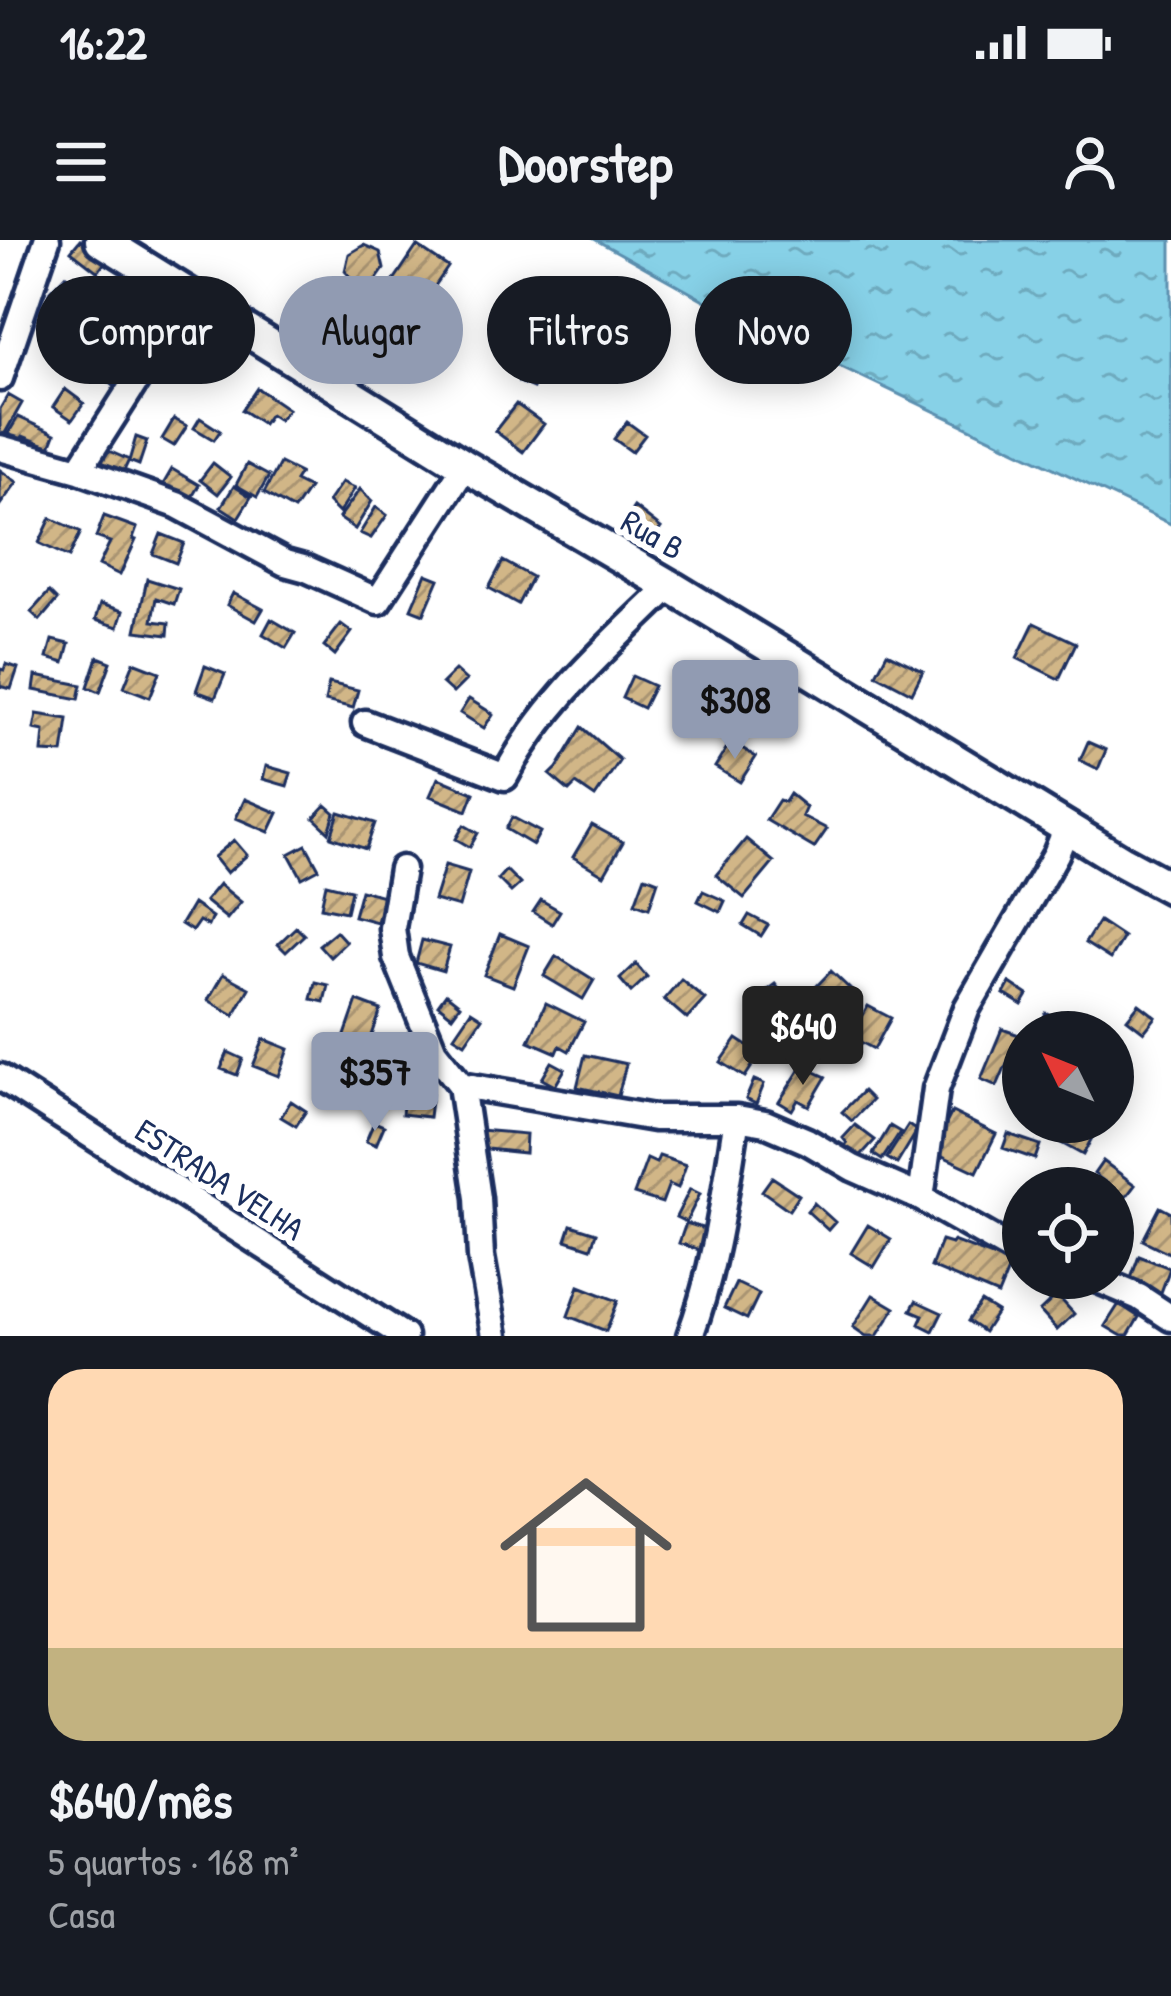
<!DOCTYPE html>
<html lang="pt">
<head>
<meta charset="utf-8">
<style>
	:root { --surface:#171b24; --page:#20242c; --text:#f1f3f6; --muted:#9ea1a6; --line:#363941; --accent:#919bb2 }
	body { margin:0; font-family:"Patrick Hand",sans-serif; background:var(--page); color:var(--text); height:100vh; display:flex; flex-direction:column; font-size:45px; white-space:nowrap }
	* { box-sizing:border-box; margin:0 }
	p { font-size:39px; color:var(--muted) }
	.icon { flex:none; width:66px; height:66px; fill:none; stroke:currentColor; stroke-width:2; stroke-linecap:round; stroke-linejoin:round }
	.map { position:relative; height:1096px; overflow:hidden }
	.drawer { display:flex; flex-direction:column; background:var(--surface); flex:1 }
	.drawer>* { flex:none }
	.guide { position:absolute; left:36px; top:36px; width:1101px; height:108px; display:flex; gap:24px }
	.needle { width:78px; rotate:313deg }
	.buttons { position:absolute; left:1002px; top:771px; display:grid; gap:24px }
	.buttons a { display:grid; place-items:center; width:132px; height:132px; border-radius:50%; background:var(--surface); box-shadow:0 6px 30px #0003; font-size:60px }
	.price { position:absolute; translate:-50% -102px; padding:0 27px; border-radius:12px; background:var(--accent); color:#111; font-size:39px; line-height:78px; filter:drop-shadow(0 3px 6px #0008) }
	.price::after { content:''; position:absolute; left:50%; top:72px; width:36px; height:27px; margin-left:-18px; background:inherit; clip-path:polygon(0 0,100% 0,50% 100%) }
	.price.current { background:#222; color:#fff }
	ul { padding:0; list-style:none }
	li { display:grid; align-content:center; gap:24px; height:636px; padding:0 48px }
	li+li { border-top:3px solid var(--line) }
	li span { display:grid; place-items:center; height:372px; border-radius:36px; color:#555 }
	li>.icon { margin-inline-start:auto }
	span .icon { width:216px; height:216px; fill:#fffc; stroke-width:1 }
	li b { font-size:51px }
	.chip { padding:0 42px; border-radius:54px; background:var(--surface); box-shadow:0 6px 30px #0003; font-size:42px; line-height:108px }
	.chip.current { background:var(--accent); color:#111 }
	.status { display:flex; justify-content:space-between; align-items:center; height:84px; padding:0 60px; background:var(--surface); direction:ltr }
	.status svg { height:33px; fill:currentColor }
	header { display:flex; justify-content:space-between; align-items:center; height:156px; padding:0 48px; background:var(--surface); font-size:54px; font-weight:700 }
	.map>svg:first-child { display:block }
	.water { fill:url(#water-ripples); stroke:#5c90b0; stroke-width:3 }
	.building { fill:url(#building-hatch); stroke:#1b2f5e; stroke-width:3 }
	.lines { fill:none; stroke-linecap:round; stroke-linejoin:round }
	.minor-casing { stroke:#1b2f5e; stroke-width:33 }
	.major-casing { stroke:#1b2f5e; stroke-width:39 }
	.minor { stroke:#fff; stroke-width:24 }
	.major { stroke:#fff; stroke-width:30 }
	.labels { text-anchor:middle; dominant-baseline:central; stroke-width:12; stroke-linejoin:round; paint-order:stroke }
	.street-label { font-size:33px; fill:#1b2f5e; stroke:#fff }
</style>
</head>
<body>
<div class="status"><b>16:22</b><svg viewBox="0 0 49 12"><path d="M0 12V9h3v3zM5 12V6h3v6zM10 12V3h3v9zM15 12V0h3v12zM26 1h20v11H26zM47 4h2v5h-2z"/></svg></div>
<header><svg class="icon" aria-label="menu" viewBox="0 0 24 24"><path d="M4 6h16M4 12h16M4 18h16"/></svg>Doorstep<svg class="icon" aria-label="person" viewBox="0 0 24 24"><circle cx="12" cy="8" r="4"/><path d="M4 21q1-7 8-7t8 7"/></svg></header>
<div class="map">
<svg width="1171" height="1096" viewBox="0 0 1171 1096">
	<defs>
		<pattern id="water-ripples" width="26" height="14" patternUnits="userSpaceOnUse" patternTransform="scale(3)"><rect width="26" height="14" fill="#87d1e7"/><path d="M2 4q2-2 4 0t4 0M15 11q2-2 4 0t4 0" fill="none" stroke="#6eaabe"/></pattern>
		<pattern id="building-hatch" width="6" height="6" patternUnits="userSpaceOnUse" patternTransform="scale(3)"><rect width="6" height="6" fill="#d1b687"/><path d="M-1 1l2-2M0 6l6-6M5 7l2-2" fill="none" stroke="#a99472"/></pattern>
	</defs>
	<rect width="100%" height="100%" fill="#fff"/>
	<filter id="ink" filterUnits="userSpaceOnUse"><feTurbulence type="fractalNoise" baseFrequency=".00833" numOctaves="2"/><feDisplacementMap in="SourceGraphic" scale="24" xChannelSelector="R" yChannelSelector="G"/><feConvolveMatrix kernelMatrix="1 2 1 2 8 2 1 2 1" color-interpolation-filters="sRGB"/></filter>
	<g filter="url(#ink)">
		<!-- water -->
		<path class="water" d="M596,0H1171V284L720,69Z"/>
		<!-- building -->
		<path class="building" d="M80,0L107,20L98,32L71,11Z
			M364,5L380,12L384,29L374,43L357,44L345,31L349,14Z
			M417,6L448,27L415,75L384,55Z
			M66,35L80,49L63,67L49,53Z
			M92,40L111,56L95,76L75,59Z
			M425,67L438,76L411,112L399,102Z
			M541,91L556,97L533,148L519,142Z
			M192,99L200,106L203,102L215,112L203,126L193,118L185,127L175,118Z
			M115,114L133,126L117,148L99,135Z
			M257,148L288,169L279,180L270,174L263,184L242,170Z
			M65,149L84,163L72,180L53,167Z
			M8,155L22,163L0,202V169Z
			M516,164L544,184L523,212L495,191Z
			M18,177L55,194L50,207L23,196L20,201L8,194Z
			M200,178L220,191L214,200L194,188Z
			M174,179L187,186L174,206L162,199Z
			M627,182L645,195L632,212L614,199Z
			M136,197L147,201L139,225L129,221Z
			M102,208L129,220L119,241L92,229Z
			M213,223L231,237L218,254L200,240Z
			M280,223L300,233L295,241L309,248L294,270L264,253Z
			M247,224L269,236L257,257L236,245Z
			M172,229L199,245L188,264L161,248Z
			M0,230L17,242L0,265Z
			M342,242L355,248L339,273L328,262Z
			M234,246L251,257L238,278L221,267Z
			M360,249L372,261L355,289L339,278Z
			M376,267L387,275L371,298L360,293Z
			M634,267L661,288L649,304L622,284Z
			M104,276L137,288L133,299L136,300L120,335L99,325L110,302L96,297Z
			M51,278L81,292L69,317L39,303Z
			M161,294L184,303L176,323L153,314Z
			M503,321L532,337L518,364L489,348Z
			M426,334L439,339L424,374L411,369Z
			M147,339L179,349L174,364L156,358L152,381L169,383L168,395L136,391Z
			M49,352L57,360L40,380L31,372Z
			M233,353L263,369L256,381L227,365Z
			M100,364L123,371L118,387L95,380Z
			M271,379L295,393L286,408L263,394Z
			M1034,383L1076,403L1059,439L1017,418Z
			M341,384L352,392L335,415L324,406Z
			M52,400L69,404L64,423L47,418Z
			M887,413L923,431L912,453L876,434Z
			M98,417L111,422L100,452L88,447Z
			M134,422L160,432L150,457L124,447Z
			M6,424L18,428L11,449L0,446V429L4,430Z
			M205,426L225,434L215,458L196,451Z
			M455,430L466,440L453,453L442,443Z
			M36,436L82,445L79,459L34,450Z
			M632,436L654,446L643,468L622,458Z
			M329,443L358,450L353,468L325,461Z
			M469,459L493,474L484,488L460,473Z
			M37,474L68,479L63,513L42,512L44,491L34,489Z
			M582,487L620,520L595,557L576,544L569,551L550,535L557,528Z
			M731,501L756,517L740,542L715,527Z
			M1088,502L1106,510L1098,529L1080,520Z
			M266,526L291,533L287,546L263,539Z
			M438,538L474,553L467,571L430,556Z
			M790,554L806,567L802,576L827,589L814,608L766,580L779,560L785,562Z
			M245,559L278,573L269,592L236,578Z
			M326,565L335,573L329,592L314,578Z
			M339,572L375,583L366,609L331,597Z
			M512,577L540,592L533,605L506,589Z
			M464,585L478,593L470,607L456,599Z
			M592,585L623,602L604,635L573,617Z
			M746,599L774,622L744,658L716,635Z
			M234,600L247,615L227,633L214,617Z
			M306,605L319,629L302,638L289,614Z
			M445,625L469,632L459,667L434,660Z
			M506,630L520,644L511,652L498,639Z
			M645,636L658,641L649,668L635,663Z
			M219,644L241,662L227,679L205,661Z
			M326,644L351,650L346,672L321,667Z
			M361,650L384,656L377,682L354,676Z
			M703,651L725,661L720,672L698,661Z
			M541,660L560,671L552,684L533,672Z
			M193,664L212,677L208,686L199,681L192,691L181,684Z
			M749,675L768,685L761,696L743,685Z
			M1099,681L1123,697L1110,719L1085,703Z
			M296,687L304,695L286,712L278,704Z
			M336,691L346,702L330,717L319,705Z
			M500,694L529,706L513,746L484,735Z
			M422,700L450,707L443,731L416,723Z
			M556,716L594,740L583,759L544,736Z
			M636,724L647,737L631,752L620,739Z
			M831,731L852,751L832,772L811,752Z
			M223,734L249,748L234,775L208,760Z
			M681,739L705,759L687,779L664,759Z
			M315,742L328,745L324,762L311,759Z
			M1010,743L1028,755L1022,765L1004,754Z
			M775,744L791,765L775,777L759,756Z
			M446,754L460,765L452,776L438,765Z
			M357,761L381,770L366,812L342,804Z
			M546,763L584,782L569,811L560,806L557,813L529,801Z
			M1139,764L1156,777L1144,792L1127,779Z
			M868,766L891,778L874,809L851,797Z
			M471,771L482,778L465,803L454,796Z
			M1046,773L1069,785L1066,792H1037Z
			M1002,789L1019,795L997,846L981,839Z
			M264,799L289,809L279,836L253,826Z
			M737,799L760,814L745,837L721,822Z
			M228,812L243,819L237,835L221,829Z
			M585,815L626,824L618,856L577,847Z
			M552,822L565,829L555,846L542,839Z
			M802,826L826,837L809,866L798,860L792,870L779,862Z
			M754,840L764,844L756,864L746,859Z
			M405,849L432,852L429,877L402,874Z
			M863,851L872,860L852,881L842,872Z
			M291,861L306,871L296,886L281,877Z
			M952,872L996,894L977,932L932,911Z
			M374,882L384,886L376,905L366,901Z
			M1072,883L1094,894L1083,915L1061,903Z
			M855,885L875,900L853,924L839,912L847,903L843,898Z
			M908,885L917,891L897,924L887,918Z
			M890,886L900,892L882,920L873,914Z
			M479,890L526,894L525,913L477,908Z
			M1008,894L1040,905L1035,919L1003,908Z
			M659,916L686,925L678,948L669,944L662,963L634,954L647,919L656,923Z
			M1103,921L1135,945L1126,957L1094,934Z
			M772,937L799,955L789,970L762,951Z
			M690,949L700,954L686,982L676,977Z
			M814,963L835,982L828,990L807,971Z
			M1160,967L1171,973V1014L1143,1000Z
			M686,983L712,991L705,1012L679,1003Z
			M571,985L596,993L591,1008L566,1000Z
			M868,985L891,999L874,1027L851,1013Z
			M941,1001L951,1004L953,1001L1011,1023L998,1055L931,1027Z
			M1139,1016L1170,1028L1160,1055L1129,1044Z
			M736,1043L759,1054L747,1079L724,1068Z
			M579,1046L618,1061L606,1091L568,1076Z
			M873,1055L895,1068L877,1096H866L853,1087Z
			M1057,1055L1074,1074L1057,1090L1040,1071Z
			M916,1061L942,1073L933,1091L919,1084L923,1075L911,1070Z
			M981,1062L997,1072L984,1092L968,1081Z
			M1119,1064L1139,1077L1128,1096H1122L1105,1086Z"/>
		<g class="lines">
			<defs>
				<path id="minor" d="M0,138L47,0
					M0,208L79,230L177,265L285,323L307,329L378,361L465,226
					M79,230L191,54
					M365,483L505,537C544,461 610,405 670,346
					M402,629L392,688L396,717L434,811L461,845L654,878H737L765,883L807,901L853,928L921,958L1023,1016
					M0,837L404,1096
					M461,845L478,958L481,1017L495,1096
					M921,958L936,849L967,768L1056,614L1067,587
					M1094,1038L1139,1057L1171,1078
					M690,1096C716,1026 725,952 737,878"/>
				<path id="major" d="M101,0L465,226L670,346L1123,622L1171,648"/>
			</defs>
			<!-- minor casing -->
			<use href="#minor" class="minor-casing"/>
			<!-- major casing -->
			<use href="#major" class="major-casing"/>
			<!-- minor -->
			<use href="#minor" class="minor"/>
			<!-- major -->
			<use href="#major" class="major"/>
		</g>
	</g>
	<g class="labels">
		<!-- street labels -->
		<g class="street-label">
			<text transform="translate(653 294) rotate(30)">Rua B</text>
			<text transform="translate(220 939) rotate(33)">ESTRADA VELHA</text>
		</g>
	</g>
</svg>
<div class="buttons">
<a><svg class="needle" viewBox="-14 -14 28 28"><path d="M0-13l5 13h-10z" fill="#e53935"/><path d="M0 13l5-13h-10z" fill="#9ea1a6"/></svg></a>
<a><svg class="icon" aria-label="locate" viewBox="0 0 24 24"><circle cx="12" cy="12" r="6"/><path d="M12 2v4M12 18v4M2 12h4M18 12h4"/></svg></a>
</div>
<b class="price" style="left:735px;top:522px">$308</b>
<b class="price current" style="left:803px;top:848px">$640</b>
<b class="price" style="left:375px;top:894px">$357</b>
<div class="guide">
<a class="chip">Comprar</a>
<a class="chip current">Alugar</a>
<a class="chip">Filtros</a>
<a class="chip">Novo</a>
</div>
</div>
<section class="drawer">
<ul>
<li><span style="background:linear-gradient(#ffd9b3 75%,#c2b280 0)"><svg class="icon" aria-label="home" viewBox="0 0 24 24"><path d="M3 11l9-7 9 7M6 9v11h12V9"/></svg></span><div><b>$640/mês</b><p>5 quartos · 168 m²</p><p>Casa</p></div></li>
</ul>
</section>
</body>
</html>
